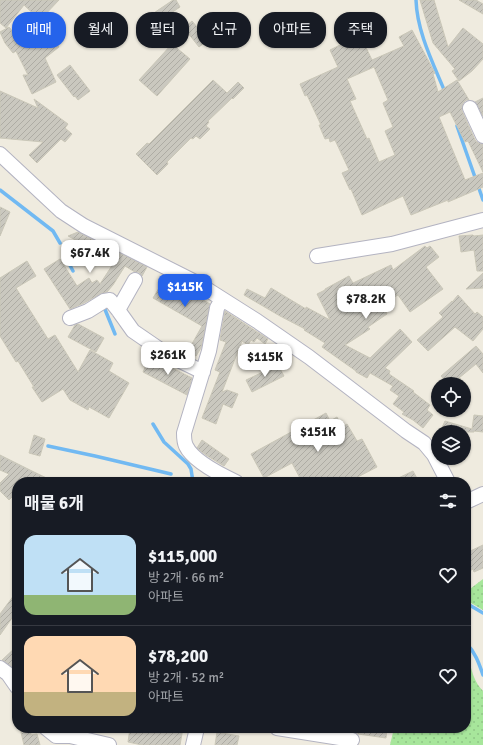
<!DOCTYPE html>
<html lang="ko">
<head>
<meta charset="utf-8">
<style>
	:root { --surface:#171b24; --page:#242831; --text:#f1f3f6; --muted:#9ea1a6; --line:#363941; --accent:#2563eb }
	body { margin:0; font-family:Signika,"Noto Sans KR",sans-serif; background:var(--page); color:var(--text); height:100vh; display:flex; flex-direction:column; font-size:15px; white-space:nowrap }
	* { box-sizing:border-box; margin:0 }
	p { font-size:13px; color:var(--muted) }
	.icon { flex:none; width:22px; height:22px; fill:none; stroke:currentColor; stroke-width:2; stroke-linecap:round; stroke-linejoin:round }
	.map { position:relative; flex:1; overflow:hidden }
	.panel { position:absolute; left:12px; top:477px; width:459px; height:256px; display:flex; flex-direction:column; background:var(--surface); border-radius:16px; box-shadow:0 1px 3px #0004 }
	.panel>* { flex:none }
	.guide { position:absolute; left:12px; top:12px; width:459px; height:36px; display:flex; gap:8px }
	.tools { position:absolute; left:431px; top:377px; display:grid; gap:8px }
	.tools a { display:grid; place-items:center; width:40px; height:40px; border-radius:50%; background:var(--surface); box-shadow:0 1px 3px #0004; font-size:20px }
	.price { position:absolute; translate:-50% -34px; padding:0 9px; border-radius:8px; background:#fff; color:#222; font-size:13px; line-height:26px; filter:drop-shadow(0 1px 2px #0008) }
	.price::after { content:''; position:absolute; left:50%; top:24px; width:12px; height:9px; margin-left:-6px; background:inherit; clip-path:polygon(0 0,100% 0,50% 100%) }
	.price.selected { background:var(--accent); color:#fff }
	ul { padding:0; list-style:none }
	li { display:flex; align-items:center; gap:12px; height:100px; padding:0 12px }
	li+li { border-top:1px solid var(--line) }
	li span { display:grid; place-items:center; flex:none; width:112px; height:80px; border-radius:12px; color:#555 }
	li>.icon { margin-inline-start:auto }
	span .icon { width:48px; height:48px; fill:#fffc; stroke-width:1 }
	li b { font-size:17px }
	h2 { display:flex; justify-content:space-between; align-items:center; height:48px; padding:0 12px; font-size:17px }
	.chip { padding:0 14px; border-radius:16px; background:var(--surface); box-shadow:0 1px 3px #0004; font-size:14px; line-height:36px }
	.chip.selected { background:var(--accent); color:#fff }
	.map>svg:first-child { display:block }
	.grass { fill:url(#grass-dots) }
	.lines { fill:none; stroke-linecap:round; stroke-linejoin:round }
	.stream { stroke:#71b9f2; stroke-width:3.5 }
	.building { fill:url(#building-hatch); stroke:#cac7b8; fill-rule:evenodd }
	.minor-casing { stroke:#b3b3c1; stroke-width:16 }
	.minor { stroke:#fff; stroke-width:14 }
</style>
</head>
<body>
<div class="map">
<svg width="483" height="745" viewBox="0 0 483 745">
	<defs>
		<pattern id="grass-dots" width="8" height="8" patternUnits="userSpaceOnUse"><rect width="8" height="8" fill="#a7e69b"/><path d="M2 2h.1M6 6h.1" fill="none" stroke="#90c686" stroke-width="1.8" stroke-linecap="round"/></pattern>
		<pattern id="building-hatch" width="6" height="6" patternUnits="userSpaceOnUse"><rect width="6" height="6" fill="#cac8bf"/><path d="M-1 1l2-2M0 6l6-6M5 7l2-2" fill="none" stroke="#aeaca4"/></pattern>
	</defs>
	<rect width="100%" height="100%" fill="#efebdf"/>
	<!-- grass -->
	<path class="grass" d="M483,579V610L466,600V592Z
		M466,658C471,663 471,670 474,677C476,682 479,687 483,691V745H390L394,728H466Z"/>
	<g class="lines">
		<!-- stream -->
		<path class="stream" d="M416,0C417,32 433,63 445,92
			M457,126L483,200
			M0,190L53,231L60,243
			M65,256L73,271
			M104,307L115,334
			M153,424L164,442L188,464L191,469L193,482
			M48,446L95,456L171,474
			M466,603L483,613
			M466,643C475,652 479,663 483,675"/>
	</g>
	<!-- building -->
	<path class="building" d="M0,0H59L40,20L24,5L6,28L0,23Z
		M173,0H176L180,7L153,25L155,27L146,33L139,23Z
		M420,0H434L448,47L463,28L483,44V59L472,71L459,81L452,71L455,69L433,43Z
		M459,0H476L483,4V14Z
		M192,21L208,40L199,47L184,28Z
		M9,27L23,45L45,28L59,47L45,58L56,82L32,94L23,75H28L16,51L13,53L5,43L0,32Z
		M412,30L435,73L433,74L438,92L457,80L469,100H466L463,103L462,108V111L475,140L478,143L483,144V172L468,141L465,142L450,112L439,117L465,180L483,173V187L448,202V200L411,215L403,196L362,215L351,189L350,190L342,173L349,170L335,140L330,142L329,138L325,139L319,125H321L307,95L305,96L300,84L338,67L330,50L360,35L372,60L404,46L399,37ZM374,67L388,100L383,103L393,127L385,131L395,155L379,162L369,138L367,139L350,101L356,99L347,79Z
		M172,44L190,59L157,96L139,80Z
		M70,65L90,91L78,100L75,96L74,97L57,75Z
		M213,80L227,93L238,82L244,88L233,99L232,98L208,121L209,122L206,126L210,129L200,139L196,136L193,139L191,138L167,162L168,164L157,175L136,154L147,143L149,144Z
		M0,91L38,108L34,99L68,124L65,128L72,134L65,142L61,139L37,163L29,155L43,142L0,138Z
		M483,98V116L475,102Z
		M0,207L10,212L0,236Z
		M78,232L147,267L142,276L139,272H135L125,266L113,285L107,292L100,294L84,303L70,309L44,269L60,259L77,286L89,278L92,283L97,280L100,284L115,261L68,236Z
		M473,235L474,236L483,235V271H477L474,250L461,252L459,236Z
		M425,246L427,248L430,246L439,257L426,267L443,289L410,312L398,295L382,303L387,314L368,327L370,329L345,345L370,358L400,329L412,342L385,368L390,371L389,374L414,391L413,392L430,405L427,410L433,415L423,428L413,420L402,414L404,412L393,404L399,396L390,390L393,386L370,373L367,378L356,372V371L322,347L325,343L304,330L305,329L280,316L244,295L247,289L265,298L271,288L306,309V307L330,320L317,294L325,290V289L349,276L353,283L391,265L393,270Z
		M27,261L36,276L16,288L48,339L55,335L78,372L90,350L113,363L109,371L129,383L109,418L89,407L88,410L70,400L63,389L42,402L32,387H34L18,361L16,362L0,336V278Z
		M483,273V288L466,289Z
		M165,278L210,304L201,348L196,356L188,351L202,326L153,298Z
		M458,295L475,314L477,312L483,317V329L473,341L455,327L428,351L417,340L443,317L439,313L452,301L453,302V301Z
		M225,311L268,339L265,344L257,338L254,342L251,340L248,345L242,341L222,392L227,390L238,394L232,408L223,404L216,424L202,418L220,372L215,370L226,342L220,340Z
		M78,324L104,338L96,352L68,337L75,325Z
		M476,346L483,354V373L476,364L459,378L461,379L457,384H448L441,376Z
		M150,357L192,378L187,395L143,372Z
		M278,365L284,376L252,392L246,380Z
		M326,413L330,421L337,417L342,427L347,424L357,441L362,439L377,467L348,482H302L292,463L264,478L251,454Z
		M474,415L483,416V432L474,431V432H440L445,421L472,429Z
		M34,435L45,439L40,456L29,453Z
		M202,440L229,459L224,466L206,455L197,448Z
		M0,455L34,472L55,482H17V492L9,500L0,491V483L9,474L0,470Z
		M413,471L419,482H390Z
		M483,545V568L474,572L473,569L466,573V553Z
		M17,591V611L0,635V614Z
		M17,646V665L14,668L2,660Z
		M20,728H30L31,735L37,734L40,745H24Z
		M130,728H183L180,745H142L128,742Z
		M354,728H387L386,738L358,734L354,732Z
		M217,732L239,736L237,745H215Z"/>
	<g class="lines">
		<defs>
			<path id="minor" d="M470,108L483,136
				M0,154L61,211L84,226L197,283L257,321L309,357L406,431L424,443L434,455L448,482
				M317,256L392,244L483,220
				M222,299L217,308L209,351L184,433C184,437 184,442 186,446C193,461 221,475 236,482
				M118,310L135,280
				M70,318L88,311L104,301L110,300L118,310L133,331L168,355L203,372
				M466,502L483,494
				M0,668L8,674L17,687
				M46,728L56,736H70L109,745
				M277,728L352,740
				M193,745L197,728"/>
		</defs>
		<!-- minor casing -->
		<use href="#minor" class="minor-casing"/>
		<!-- minor -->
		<use href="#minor" class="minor"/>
	</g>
</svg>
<div class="tools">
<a><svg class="icon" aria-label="locate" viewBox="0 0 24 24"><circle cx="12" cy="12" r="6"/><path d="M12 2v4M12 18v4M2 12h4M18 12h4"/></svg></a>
<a><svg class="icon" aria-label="layers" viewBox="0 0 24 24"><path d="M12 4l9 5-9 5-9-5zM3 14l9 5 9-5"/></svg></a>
</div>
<b class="price" style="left:90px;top:274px">$67.4K</b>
<b class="price selected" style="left:185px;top:308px">$115K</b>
<b class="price" style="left:366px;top:320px">$78.2K</b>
<b class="price" style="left:168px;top:376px">$261K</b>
<b class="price" style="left:265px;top:378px">$115K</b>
<b class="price" style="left:318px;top:453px">$151K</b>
<div class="guide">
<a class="chip selected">매매</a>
<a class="chip">월세</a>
<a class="chip">필터</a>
<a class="chip">신규</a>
<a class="chip">아파트</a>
<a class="chip">주택</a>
</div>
<section class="panel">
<h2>매물 6개<svg class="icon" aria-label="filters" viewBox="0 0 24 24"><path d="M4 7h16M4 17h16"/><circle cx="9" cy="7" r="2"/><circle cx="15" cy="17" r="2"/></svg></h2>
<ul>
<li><span style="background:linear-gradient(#bfe0f5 75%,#8fb573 0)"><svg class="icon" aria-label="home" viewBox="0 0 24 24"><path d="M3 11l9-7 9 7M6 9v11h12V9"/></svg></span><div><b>$115,000</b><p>방 2개 · 66 m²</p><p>아파트</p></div><svg class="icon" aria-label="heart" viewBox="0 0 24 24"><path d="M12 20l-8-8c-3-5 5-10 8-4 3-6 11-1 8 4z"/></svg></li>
<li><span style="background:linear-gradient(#ffd9b3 70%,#c2b280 0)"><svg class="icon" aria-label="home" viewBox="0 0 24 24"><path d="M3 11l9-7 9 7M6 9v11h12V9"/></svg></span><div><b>$78,200</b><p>방 2개 · 52 m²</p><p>아파트</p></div><svg class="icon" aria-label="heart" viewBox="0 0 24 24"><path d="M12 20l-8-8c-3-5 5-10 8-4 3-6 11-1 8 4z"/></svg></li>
</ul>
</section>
</div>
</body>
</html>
